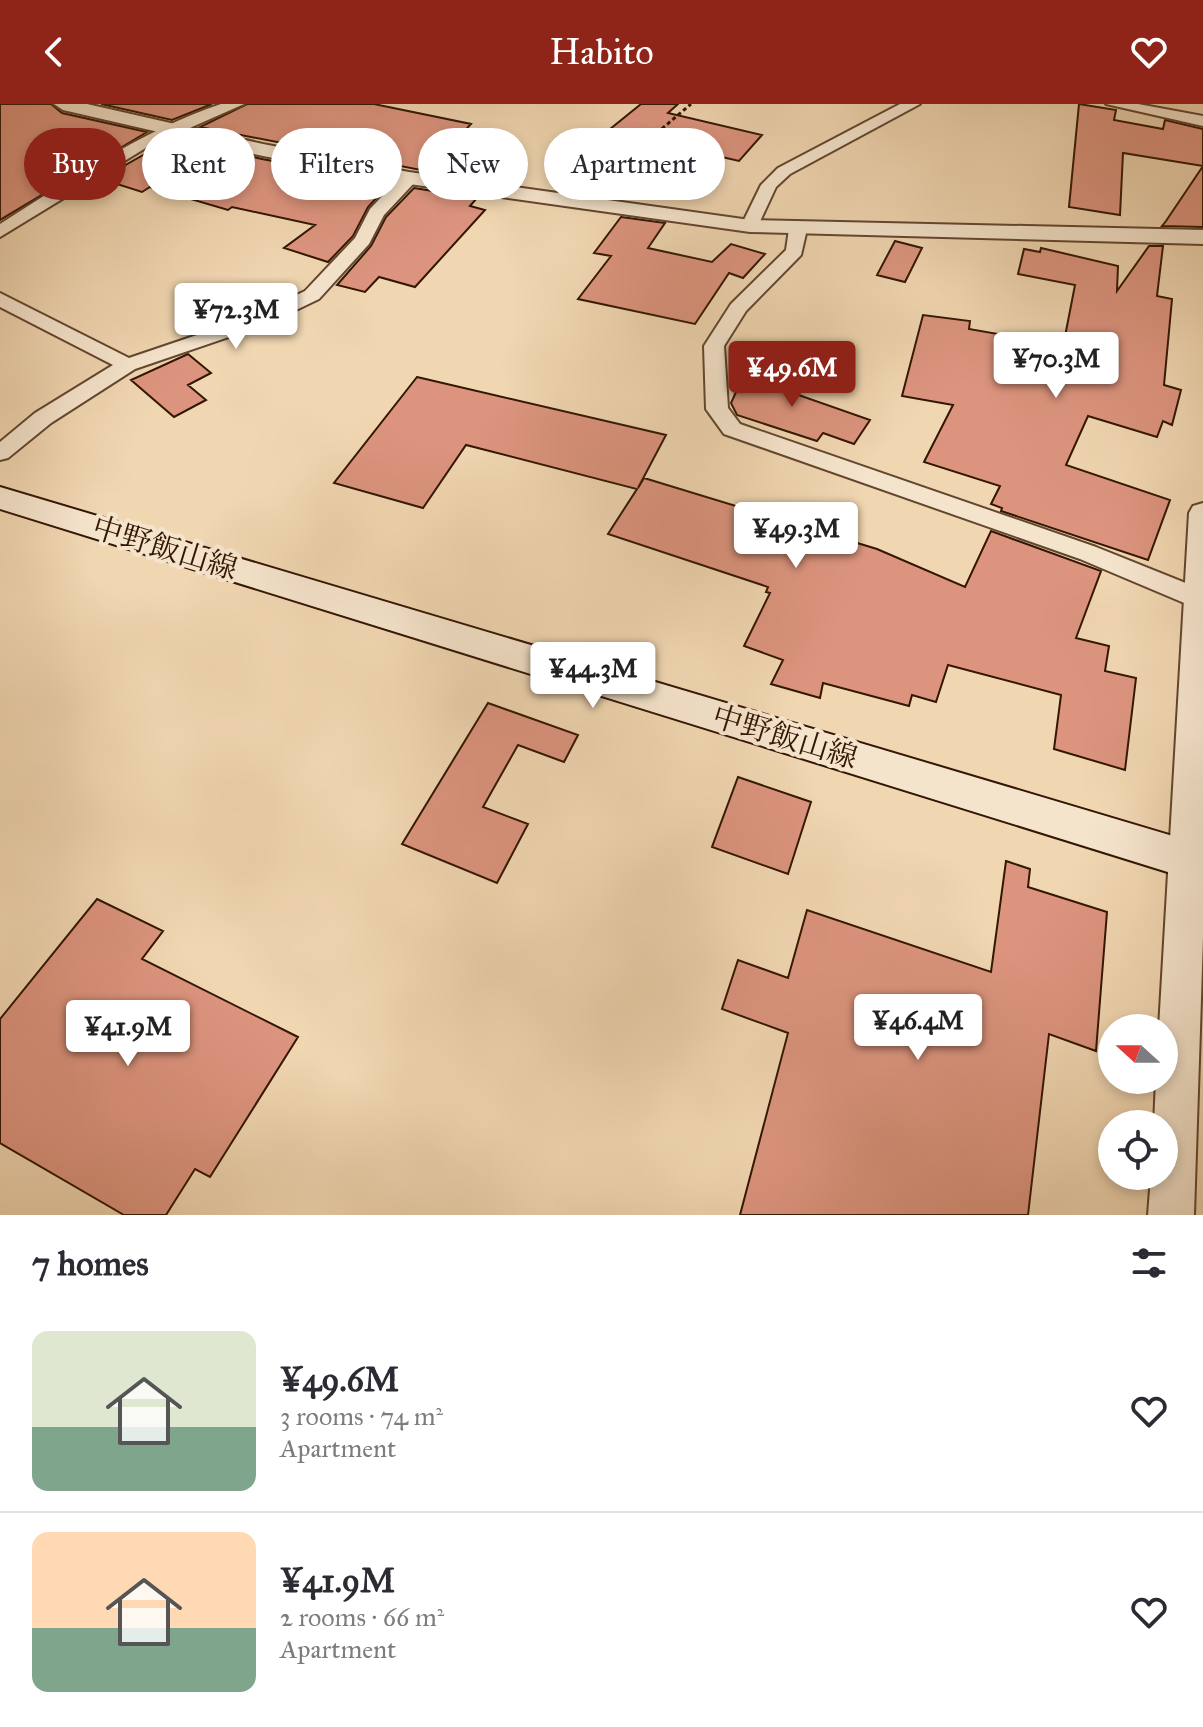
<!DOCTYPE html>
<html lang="en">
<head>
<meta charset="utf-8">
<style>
	:root { --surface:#fff; --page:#f2f2f3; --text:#2b2b33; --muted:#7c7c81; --line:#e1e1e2; --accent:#8f2418 }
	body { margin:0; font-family:"IM FELL Great Primer","Noto Serif JP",serif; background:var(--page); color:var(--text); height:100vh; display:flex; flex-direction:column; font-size:30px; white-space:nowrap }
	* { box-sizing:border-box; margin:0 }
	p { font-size:26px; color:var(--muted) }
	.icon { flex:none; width:44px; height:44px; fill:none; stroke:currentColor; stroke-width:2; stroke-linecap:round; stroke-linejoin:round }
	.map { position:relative; height:1111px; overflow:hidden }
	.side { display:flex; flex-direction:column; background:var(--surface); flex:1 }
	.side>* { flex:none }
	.hud { position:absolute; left:24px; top:24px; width:800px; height:72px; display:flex; gap:16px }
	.needle { width:52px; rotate:291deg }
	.buttons { position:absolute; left:1098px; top:910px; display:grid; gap:16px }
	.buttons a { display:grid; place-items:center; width:80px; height:80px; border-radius:50%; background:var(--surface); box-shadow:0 4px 12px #0003; font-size:40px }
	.price { position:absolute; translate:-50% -68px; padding:0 18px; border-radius:8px; background:#fff; color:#222; font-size:26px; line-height:52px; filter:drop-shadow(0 2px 4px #0008) }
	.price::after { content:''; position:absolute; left:50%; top:48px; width:24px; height:18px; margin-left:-12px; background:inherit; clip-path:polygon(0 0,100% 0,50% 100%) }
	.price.active { background:var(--accent); color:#fff }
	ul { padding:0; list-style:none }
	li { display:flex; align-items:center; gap:24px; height:200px; padding:0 32px }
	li+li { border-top:2px solid var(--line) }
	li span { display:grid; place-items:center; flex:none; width:224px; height:160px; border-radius:16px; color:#555 }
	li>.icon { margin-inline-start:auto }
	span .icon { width:96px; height:96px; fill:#fffc; stroke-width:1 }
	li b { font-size:34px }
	h2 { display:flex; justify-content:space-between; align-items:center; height:96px; padding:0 32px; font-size:34px }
	.tag { padding:0 28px; border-radius:36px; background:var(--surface); box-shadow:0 4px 12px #0003; font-size:28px; line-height:72px }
	.tag.active { background:var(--accent); color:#fff }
	header { display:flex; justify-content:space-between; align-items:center; height:104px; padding:0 32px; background:var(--accent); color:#fff; font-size:36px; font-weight:600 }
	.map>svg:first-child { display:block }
	.building { fill:#dc947e; stroke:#331603; stroke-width:2 }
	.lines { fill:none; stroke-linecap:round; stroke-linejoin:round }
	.minor-casing { stroke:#62462e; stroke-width:4 }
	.tertiary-casing { stroke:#62462e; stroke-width:4 }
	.secondary-casing { stroke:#331603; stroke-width:4 }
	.path { stroke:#331603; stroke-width:3; stroke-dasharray:4 3; stroke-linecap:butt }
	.minor { fill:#f5e4cc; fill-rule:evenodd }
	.tertiary { fill:#f5e4cc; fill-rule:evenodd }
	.secondary { fill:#f5e4cc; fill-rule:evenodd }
	.labels { text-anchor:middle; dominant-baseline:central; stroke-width:8; stroke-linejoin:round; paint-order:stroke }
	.street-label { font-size:30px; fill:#331603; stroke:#f5e4cc }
</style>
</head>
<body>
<header><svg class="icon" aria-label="back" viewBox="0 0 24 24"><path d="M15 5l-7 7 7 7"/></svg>Habito<svg class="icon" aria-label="heart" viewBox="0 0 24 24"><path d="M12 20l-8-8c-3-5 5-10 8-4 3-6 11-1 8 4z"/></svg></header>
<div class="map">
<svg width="1203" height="1111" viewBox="0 0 1203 1111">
	<rect width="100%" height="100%" fill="#f0d6b1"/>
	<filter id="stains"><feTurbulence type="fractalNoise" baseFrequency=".0025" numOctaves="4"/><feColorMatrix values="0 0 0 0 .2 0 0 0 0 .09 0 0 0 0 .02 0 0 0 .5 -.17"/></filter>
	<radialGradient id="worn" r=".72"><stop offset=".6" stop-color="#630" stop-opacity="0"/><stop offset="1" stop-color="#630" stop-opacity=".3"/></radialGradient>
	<!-- building -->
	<path class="building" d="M0,0H51L62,9L147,28L0,116Z
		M101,0H212L172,16Z
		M247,0H374L471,20L442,52L450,53L436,69L200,23Z
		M641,0H678L668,9L762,31L739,57L713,51L698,76L695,75L686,88L625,81L646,53L594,38Z
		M1079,0L1116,6L1114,16L1163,25L1165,16L1203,25V62L1123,49L1120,111L1069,103Z
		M173,34L262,55L390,79L368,103L353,132L328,158L284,144L315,121L232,103L228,106L150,83L142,88L114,79L106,83L94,79Z
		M1203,62V123L1162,122L1166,117Z
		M414,84L477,94L470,102L485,106L415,183L379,173L365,188L337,181L371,142L386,113Z
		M621,113L665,119L648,144L712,158L731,140L765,150L743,174L729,169L695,220L578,195L611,152L594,149Z
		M895,137L922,144L905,178L877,171Z
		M1149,142H1163L1157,192L1172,195L1164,281L1181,286L1172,321L1163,317L1157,333L1088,312L1066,361L1170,396L1148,456L1001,407L1002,404L991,400L1000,382L924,358L953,301L902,292L923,211L970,217L969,225L1015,233V241L1061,253L1075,181L1018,170L1024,145L1040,148L1041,144L1118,162L1117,187Z
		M188,250L211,269L188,281L206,296L174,313L131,276Z
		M747,264L793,274L787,287L870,316L854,340L823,329L817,337L737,311L731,299Z
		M417,273L666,331L638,384L644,374L877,445L965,483L991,427L1101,467L1076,534L1109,542L1105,567L1136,574L1125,666L1054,645L1061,591L948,561L936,598L912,591L909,602L823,579L820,594L771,580L783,556L744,542L770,489L766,488L768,483L608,430L637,385L466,341L423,404L334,379Z
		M488,599L578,631L564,658L518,641L483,703L528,720L497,779L402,740Z
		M738,673L811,698L788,770L712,743Z
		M1006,757L1030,765L1028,783L1107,808L1096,947L1049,930L1028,1111H740L788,929L722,905L738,856L788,874L807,806L991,868Z
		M97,795L163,827L142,855L298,933L210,1073L195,1065L166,1111H124L0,1039V915Z"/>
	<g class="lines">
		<defs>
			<path id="minor" d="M221,0H244L149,42L0,133V120C71,75 141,27 221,0Z
				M900,0H920L790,70L776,83L756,126H744L741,122L761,81L778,64Z
				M1106,0H1138L1203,12V22Z
				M409,69L417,74L415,78L384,111L369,140L319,195L267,220L135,265L51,319L8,354L0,356V338L35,309L113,261L0,203V189L129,254L253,212L305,187L355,134L370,105L403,70Z
				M798,120L807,125L801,151L746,207L724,242L728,304L740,320L1096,443L1203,486V502L1189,501L1080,455L724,330L706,305L704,242L731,200L786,146L789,125Z"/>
			<path id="tertiary" d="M54,0H87L263,40L409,68L750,116L1203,126V140L750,128L409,80L263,52L63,6Z
				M1203,399V833L1194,1111H1148L1151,1072H1164V1020H1154L1156,976H1164V924H1159L1189,409L1193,402Z"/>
			<path id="secondary" d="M0,383L1203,741V779L0,405Z"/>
		</defs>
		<!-- minor casing -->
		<use href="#minor" class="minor-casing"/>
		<!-- tertiary casing -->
		<use href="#tertiary" class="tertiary-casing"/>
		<!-- secondary casing -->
		<use href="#secondary" class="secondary-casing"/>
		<!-- path -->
		<path class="path" d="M611,82L638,45L691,0"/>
		<!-- minor -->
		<use href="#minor" class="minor"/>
		<!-- tertiary -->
		<use href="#tertiary" class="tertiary"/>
		<!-- secondary -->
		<use href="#secondary" class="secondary"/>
	</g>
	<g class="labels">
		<!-- street labels -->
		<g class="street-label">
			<text transform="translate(165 444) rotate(17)">中野飯山線</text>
			<text transform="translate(785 633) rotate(17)">中野飯山線</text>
		</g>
	</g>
	<rect width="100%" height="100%" filter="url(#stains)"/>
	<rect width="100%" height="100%" fill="url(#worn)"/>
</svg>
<div class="buttons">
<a><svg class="needle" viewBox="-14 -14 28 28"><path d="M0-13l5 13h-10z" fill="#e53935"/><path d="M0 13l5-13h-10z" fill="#7c7c81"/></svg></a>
<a><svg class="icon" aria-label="locate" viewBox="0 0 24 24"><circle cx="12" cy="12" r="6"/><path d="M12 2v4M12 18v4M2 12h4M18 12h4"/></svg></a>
</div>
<b class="price" style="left:236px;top:247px">¥72.3M</b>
<b class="price" style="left:1056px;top:296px">¥70.3M</b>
<b class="price active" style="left:792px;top:305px">¥49.6M</b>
<b class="price" style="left:796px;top:466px">¥49.3M</b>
<b class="price" style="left:593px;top:606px">¥44.3M</b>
<b class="price" style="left:918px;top:958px">¥46.4M</b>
<b class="price" style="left:128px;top:964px">¥41.9M</b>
<div class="hud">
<a class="tag active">Buy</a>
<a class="tag">Rent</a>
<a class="tag">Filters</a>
<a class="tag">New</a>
<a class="tag">Apartment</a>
</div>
</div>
<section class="side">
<h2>7 homes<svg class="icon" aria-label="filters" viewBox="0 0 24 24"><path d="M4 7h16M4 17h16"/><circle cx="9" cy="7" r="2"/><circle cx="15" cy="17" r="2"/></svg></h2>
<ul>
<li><span style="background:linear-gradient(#dfe7d0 60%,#7fa58c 0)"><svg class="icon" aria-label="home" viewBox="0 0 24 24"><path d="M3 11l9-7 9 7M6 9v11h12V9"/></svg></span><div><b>¥49.6M</b><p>3 rooms · 74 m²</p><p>Apartment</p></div><svg class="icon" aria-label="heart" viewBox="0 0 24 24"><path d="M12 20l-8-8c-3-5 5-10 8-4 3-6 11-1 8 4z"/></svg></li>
<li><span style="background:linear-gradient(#ffd9b3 60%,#7fa58c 0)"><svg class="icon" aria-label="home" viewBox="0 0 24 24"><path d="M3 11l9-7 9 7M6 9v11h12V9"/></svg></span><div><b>¥41.9M</b><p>2 rooms · 66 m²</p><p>Apartment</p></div><svg class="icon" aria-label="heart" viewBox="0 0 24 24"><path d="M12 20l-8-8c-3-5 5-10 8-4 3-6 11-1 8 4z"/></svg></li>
</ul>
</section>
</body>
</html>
